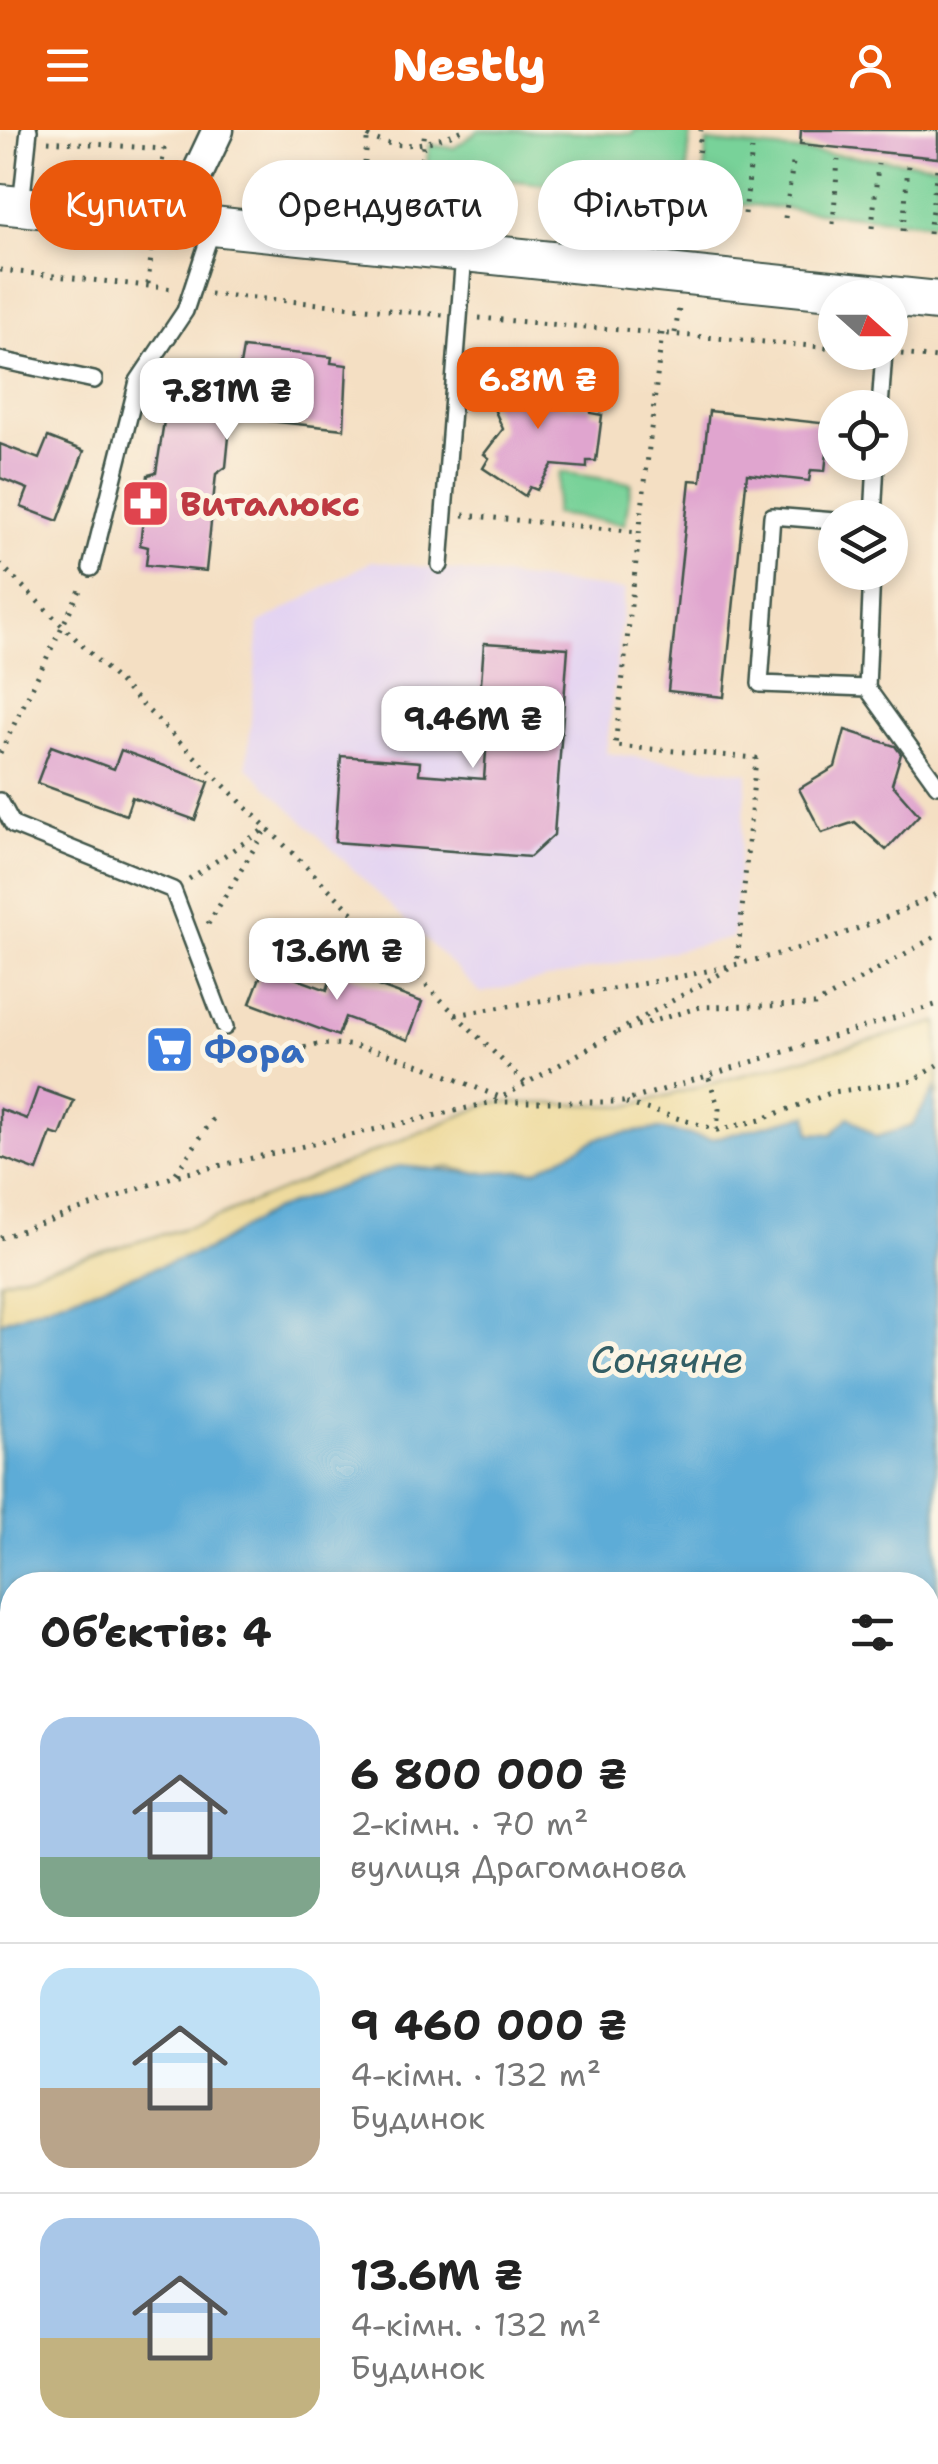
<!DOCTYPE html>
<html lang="uk">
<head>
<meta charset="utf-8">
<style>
	:root { --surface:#fff; --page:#f2f2f2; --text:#222; --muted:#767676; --line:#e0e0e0; --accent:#ea580c }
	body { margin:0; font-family:"Shantell Sans",sans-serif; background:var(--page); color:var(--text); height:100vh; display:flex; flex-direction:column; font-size:38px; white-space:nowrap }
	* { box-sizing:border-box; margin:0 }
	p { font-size:32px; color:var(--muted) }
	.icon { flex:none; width:55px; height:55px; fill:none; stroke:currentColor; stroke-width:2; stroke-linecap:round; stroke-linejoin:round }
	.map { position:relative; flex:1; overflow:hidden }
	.sheet { position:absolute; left:0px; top:1442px; width:940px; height:892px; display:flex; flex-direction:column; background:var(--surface); border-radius:40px 40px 0 0; box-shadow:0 5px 15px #0003 }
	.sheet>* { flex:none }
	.guide { position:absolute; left:30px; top:30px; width:880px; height:90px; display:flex; gap:20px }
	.needle { width:65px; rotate:111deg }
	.controls { position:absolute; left:818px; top:150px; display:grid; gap:20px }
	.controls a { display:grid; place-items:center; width:90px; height:90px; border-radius:50%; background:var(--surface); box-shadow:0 5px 15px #0003; font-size:50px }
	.price { position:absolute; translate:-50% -85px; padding:0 22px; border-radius:20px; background:#fff; color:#222; font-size:32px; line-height:65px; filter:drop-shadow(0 2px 5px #0008) }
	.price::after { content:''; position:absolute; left:50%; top:60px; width:30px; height:22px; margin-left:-15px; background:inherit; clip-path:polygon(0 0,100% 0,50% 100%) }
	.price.current { background:var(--accent); color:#fff }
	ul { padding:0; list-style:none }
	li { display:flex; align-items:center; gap:30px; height:250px; padding:0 40px }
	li+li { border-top:2px solid var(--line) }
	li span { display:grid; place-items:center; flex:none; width:280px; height:200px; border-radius:30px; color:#555 }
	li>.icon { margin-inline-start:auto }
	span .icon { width:120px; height:120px; fill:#fffc; stroke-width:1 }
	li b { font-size:42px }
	h2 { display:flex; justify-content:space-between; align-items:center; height:120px; padding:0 40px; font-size:42px }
	.tag { padding:0 35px; border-radius:45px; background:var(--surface); box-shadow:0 5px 15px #0003; font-size:35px; line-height:90px }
	.tag.current { background:var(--accent); color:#fff }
	header { display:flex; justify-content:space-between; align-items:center; height:130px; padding:0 40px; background:var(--accent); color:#fff; font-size:45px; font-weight:800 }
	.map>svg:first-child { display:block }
	.built { fill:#e3d3f2 }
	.green { fill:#78d299; stroke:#4c8866; stroke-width:2.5 }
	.sand { fill:#eeda9e; stroke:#868c69; stroke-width:2.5 }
	.water { fill:#5dacd7; stroke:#3e7486; stroke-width:2.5 }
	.building { fill:#e0a5cf }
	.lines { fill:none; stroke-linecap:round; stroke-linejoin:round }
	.service-casing { stroke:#3f5549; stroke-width:20 }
	.minor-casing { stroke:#3f5549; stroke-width:35 }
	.tertiary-casing { stroke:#3f5549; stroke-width:42 }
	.path { stroke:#3f5549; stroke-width:5; stroke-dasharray:2.5 8; stroke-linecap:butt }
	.service { stroke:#fff; stroke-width:15 }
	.minor { stroke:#fff; stroke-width:30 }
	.tertiary { stroke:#fff; stroke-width:38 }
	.labels { text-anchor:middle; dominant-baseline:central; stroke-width:10; stroke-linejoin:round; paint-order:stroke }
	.health-label { font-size:35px; font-weight:bold; fill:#be3a42; stroke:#fcf5e5; text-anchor:start }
	.shop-label { font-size:35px; font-weight:bold; fill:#366cbe; stroke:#fcf5e5; text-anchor:start }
	.water-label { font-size:38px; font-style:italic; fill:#325e65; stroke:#fcf5e5 }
</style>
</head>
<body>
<header><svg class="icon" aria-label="menu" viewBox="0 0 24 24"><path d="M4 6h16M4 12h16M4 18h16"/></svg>Nestly<svg class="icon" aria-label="person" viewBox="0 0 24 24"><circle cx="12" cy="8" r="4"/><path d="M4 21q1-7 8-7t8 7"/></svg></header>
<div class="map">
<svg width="938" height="2334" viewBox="0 0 938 2334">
	<rect width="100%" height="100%" fill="#fcf5e5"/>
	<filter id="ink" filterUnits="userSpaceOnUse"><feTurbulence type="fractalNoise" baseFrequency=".01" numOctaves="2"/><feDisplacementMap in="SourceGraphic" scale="20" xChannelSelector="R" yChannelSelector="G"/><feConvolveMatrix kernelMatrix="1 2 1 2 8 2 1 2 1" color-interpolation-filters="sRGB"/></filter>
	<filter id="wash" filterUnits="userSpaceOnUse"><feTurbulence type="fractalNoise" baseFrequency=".0048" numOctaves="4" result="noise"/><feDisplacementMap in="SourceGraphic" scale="40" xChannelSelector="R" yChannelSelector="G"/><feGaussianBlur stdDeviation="2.25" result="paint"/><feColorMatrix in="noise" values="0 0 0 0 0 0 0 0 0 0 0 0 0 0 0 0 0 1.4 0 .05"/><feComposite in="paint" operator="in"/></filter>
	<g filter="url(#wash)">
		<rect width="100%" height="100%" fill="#f4dfc3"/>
		<!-- built -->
		<path class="built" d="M372,431L625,460L606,623L748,643L732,808L481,863L247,637L259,494Z
			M0,1818L12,1828V1937L0,1936Z"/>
		<!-- green -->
		<path class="green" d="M479,0L633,4L634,0H691L684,68L426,42L429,15L454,18Z
			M707,12L938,35V94L701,70Z
			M560,342L631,353L625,394L554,384Z
			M0,2155H12V2322H476V2334H0Z
			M938,2163V2325L840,2323L928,2322V2164Z
			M636,2322L696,2323L699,2334H636Z"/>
		<!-- sand -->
		<path class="sand" d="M938,892V966L935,959L912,996L876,1007L810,1003L808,985L711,1009L659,999L603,1006L537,1040L475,1043L449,1037L357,1053L273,1080L209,1119L0,1192V1151L203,1093L493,972L629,976Z
			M0,1689L12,1694V1836L0,1824Z
			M938,1746V1927H928V1749Z"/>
		<!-- water -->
		<path class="water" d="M935,958L938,1746L928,1749V1455H12V1694L0,1689V1192L209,1119L273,1080L399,1036L475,1043L537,1040L603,1006L659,999L711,1009L808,985L810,1003L832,1004L849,987L876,1007L912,996Z"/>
		<g id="blocks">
			<!-- building -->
			<path class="building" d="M801,0H938V28L800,14Z
				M243,218L332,227L331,233L347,235L344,299L231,287L226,337L216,344L206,441L146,435L148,417L140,415L148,345L156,343L168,265L196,266L199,253H227V241H239Z
				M537,236L541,247L547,246L559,275L591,277V283L602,285L596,331H587V338L552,335L537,360L530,357L525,366L483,338L489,328L484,324L503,299L491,272L496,267L491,257Z
				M709,281L830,294L825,341L811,340L809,351L747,344L724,567L668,561L690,350L701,351Z
				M48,307L84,321L58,391L21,377L28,359L0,348V314L39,329Z
				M484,513L568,518L554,705L530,727L335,712L341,626L420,632L419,644L484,649L488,593H478Z
				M845,600L895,616L901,624L892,654L919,685L886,720L855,692L822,703L799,659L835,637Z
				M51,616L114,639L121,620L209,652L195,690L132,667L126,685L37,653Z
				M264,837L327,860L334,840L422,872L408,910L345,887L338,906L250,873Z
				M38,958L74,971L60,1006L51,1003L37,1041L0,1027V979L27,989Z"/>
		</g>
	</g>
	<g filter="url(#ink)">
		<use href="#blocks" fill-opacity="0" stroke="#3f5549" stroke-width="2.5"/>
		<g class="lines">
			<defs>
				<path id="service" d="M21,76L29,0
					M0,230L94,250
					M880,278L884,222
					M873,388L876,332
					M835,391L772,386L760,554L867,558
					M440,435L464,124
					M91,438L138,251L185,181L213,96
					M872,442L867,558L937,655
					M0,671L13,695L173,760L225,897"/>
				<path id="minor" d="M175,91L218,0
					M0,1961L12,1964
					M0,2106H12
					M928,2109H938
					M825,2322V2334"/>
				<path id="tertiary" d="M0,74L938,171
					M928,2004H938
					M0,2009H12"/>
			</defs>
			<!-- service casing -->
			<use href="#service" class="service-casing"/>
			<!-- minor casing -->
			<use href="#minor" class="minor-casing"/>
			<!-- tertiary casing -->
			<use href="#tertiary" class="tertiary-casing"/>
			<!-- path -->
			<path class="path" d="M359,0C391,24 429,15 463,0
				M48,11L164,19L159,56
				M364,44L368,0
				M419,50L425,0
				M745,84L752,19
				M785,88L794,26
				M833,94L838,30
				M872,98L878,34
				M903,101L908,35
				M929,104L937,38
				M688,116L701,0
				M0,140L175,159
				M148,154L152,117
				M210,164L443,185
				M479,188L835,218
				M662,203L615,616L756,628L737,834
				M675,203L680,172
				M901,224L938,228
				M463,385L639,402
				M0,434L526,954
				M0,623L83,454
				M189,749L263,700
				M208,794L266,699
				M456,885C617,856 791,840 938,763
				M626,897L734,836
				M617,902L700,877L815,875L938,805
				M295,922C347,894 447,948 500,967
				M709,948L719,979L717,1000
				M495,971L616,903
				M626,973L717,1000L760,990L833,962L913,951L938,935
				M176,1043L215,986
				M0,1108L175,1046L493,972H623L938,874
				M0,2156L1,2155
				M928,2164L938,2163
				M928,2207L938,2196
				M0,2228L12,2233
				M928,2236L938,2235
				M85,2322L94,2334
				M853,2323L938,2325"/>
			<!-- service -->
			<use href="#service" class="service"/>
			<!-- minor -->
			<use href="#minor" class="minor"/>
			<!-- tertiary -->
			<use href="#tertiary" class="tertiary"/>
		</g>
	</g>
	<!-- icons -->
	<defs>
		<symbol id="pharmacy-square" viewBox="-11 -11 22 22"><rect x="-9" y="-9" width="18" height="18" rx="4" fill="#e0444e" stroke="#fcf5e5"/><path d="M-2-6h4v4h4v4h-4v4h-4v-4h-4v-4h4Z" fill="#fff"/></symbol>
		<symbol id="supermarket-square" viewBox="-11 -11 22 22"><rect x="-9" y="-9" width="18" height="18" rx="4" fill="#3f7fe0" stroke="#fcf5e5"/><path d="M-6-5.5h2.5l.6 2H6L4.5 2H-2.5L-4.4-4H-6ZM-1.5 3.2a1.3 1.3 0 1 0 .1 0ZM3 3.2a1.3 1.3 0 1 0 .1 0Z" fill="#fff"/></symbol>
	</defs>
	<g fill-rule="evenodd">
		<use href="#pharmacy-square" x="118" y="346" width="55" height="55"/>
		<use href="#supermarket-square" x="142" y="892" width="55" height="55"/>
	</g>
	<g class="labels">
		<!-- health labels -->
		<g class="health-label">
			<text x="180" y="373">Виталюкс</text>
		</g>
		<!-- shop labels -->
		<g class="shop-label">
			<text x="204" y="920">Фора</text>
		</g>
		<!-- water labels -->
		<g class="water-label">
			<text x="667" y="1229">Сонячне</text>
		</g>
	</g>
</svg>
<div class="controls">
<a><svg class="needle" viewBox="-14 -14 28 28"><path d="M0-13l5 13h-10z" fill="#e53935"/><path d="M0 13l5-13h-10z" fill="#767676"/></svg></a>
<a><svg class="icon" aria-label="locate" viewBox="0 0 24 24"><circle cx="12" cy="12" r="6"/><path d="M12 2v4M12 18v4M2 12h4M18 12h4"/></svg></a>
<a><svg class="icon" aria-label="layers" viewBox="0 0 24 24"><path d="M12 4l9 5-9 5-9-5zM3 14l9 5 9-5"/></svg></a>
</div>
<b class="price current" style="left:538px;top:302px">6.8M ₴</b>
<b class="price" style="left:227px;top:313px">7.81M ₴</b>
<b class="price" style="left:473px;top:641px">9.46M ₴</b>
<b class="price" style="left:337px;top:873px">13.6M ₴</b>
<div class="guide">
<a class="tag current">Купити</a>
<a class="tag">Орендувати</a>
<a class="tag">Фільтри</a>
</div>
<section class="sheet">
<h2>Об’єктів: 4<svg class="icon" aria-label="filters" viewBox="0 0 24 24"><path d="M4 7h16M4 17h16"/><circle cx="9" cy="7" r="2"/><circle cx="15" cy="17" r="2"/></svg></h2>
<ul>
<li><span style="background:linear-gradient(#a9c7e8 70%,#7fa58c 0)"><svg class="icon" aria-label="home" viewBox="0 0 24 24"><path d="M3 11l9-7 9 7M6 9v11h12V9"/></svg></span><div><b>6 800 000 ₴</b><p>2-кімн. · 70 m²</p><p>вулиця Драгоманова</p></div></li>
<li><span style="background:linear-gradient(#bfe0f5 60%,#b9a48a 0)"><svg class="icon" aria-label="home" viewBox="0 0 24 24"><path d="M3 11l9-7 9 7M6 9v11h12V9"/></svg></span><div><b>9 460 000 ₴</b><p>4-кімн. · 132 m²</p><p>Будинок</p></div></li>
<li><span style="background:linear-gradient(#a9c7e8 60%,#c2b280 0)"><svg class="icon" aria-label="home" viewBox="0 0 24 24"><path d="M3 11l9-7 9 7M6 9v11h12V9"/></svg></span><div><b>13.6M ₴</b><p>4-кімн. · 132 m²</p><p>Будинок</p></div></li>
</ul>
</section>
</div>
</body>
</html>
